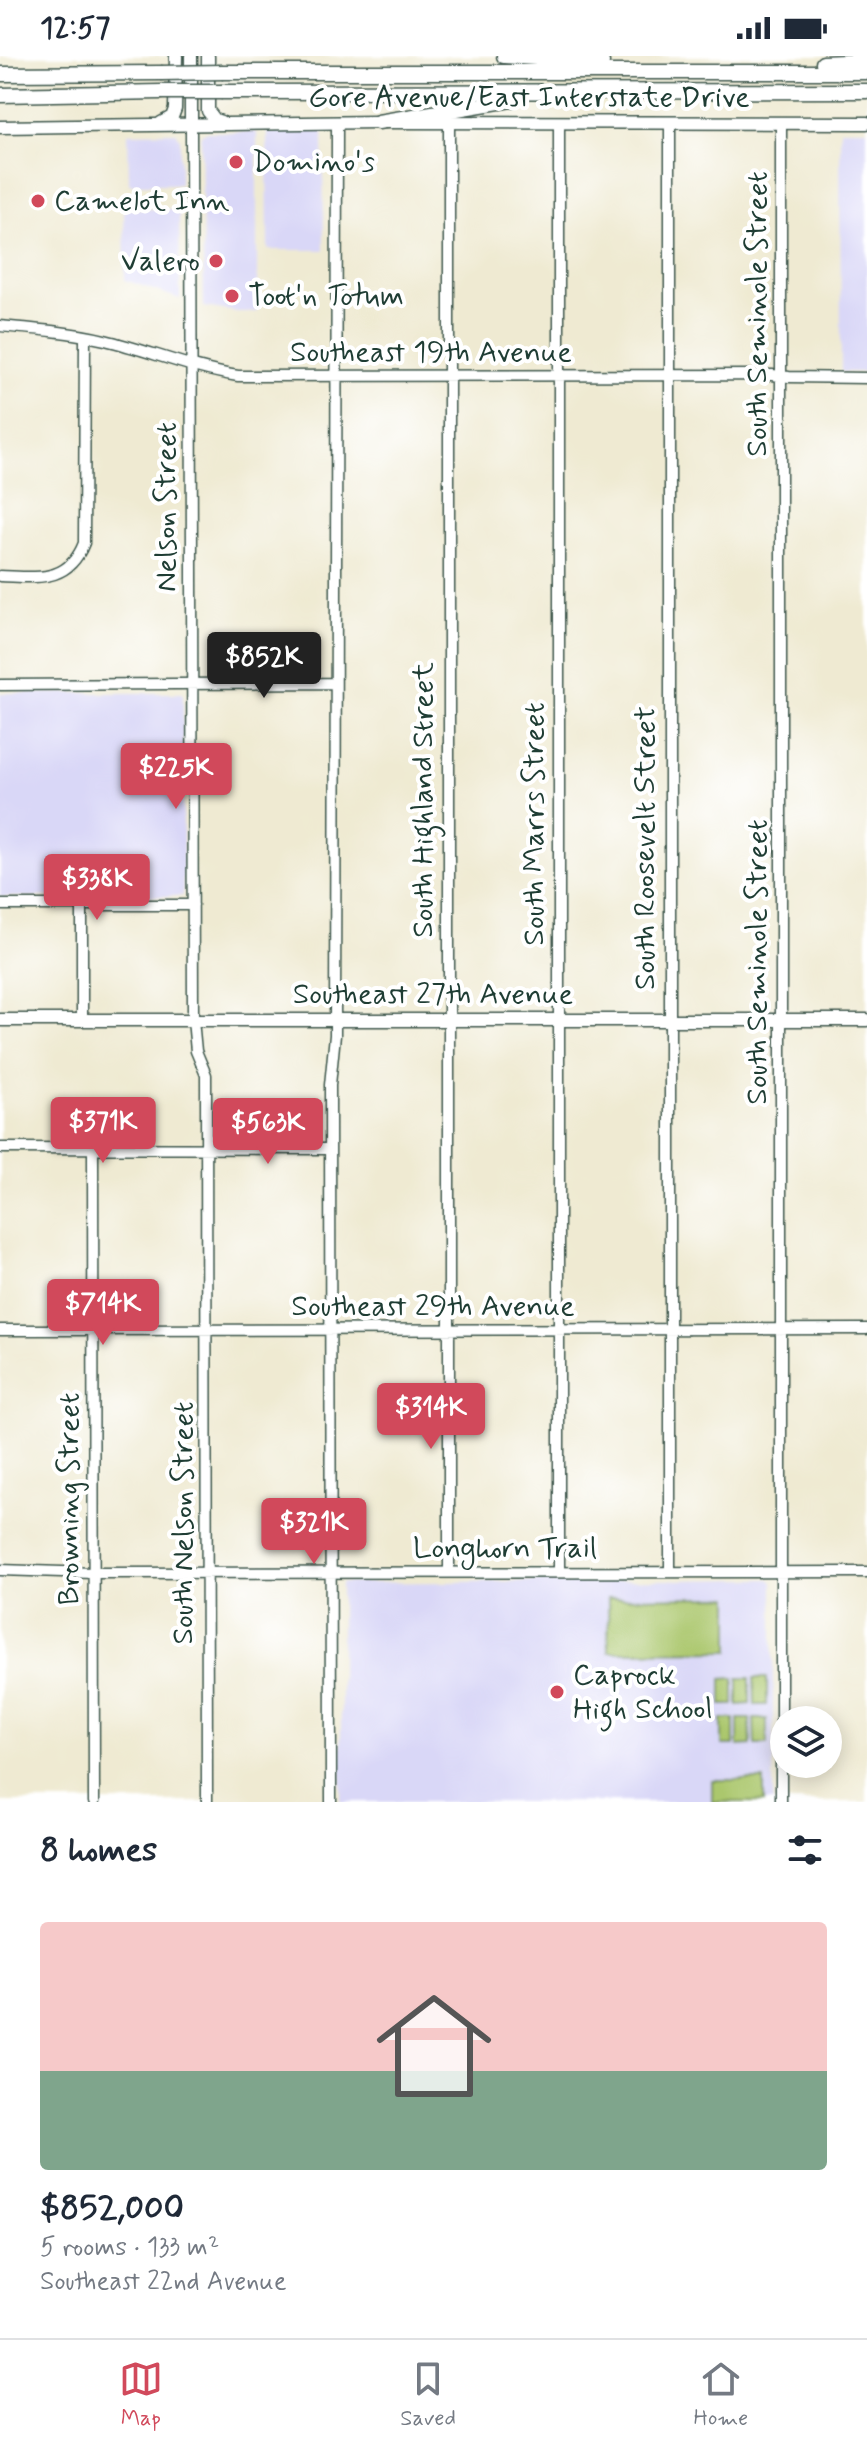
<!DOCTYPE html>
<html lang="en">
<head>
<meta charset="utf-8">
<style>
	:root { --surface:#fff; --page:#f2f2f3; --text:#1f2937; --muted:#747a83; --line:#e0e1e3; --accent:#d1495b }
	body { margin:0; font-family:Mynerve,sans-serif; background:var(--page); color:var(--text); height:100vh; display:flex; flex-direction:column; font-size:30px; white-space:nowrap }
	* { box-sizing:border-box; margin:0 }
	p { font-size:26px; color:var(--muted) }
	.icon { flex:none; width:44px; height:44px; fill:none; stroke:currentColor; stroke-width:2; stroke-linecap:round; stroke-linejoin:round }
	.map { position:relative; height:1746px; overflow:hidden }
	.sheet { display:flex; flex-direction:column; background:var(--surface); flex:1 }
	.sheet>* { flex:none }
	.buttons { position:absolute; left:770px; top:1650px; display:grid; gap:16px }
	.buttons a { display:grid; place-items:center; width:72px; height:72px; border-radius:50%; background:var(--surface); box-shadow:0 4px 20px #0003; font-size:40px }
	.price { position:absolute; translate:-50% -68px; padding:0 18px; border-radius:8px; background:var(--accent); color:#fff; font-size:26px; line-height:52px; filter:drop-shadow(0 2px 4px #0008) }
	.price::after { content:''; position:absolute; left:50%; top:48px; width:24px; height:18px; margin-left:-12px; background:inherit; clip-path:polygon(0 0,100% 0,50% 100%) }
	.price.on { background:#222; color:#fff }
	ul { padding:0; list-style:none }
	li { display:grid; align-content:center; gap:16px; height:424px; padding:0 40px }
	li+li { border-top:2px solid var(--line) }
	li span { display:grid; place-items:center; height:248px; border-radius:8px; color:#555 }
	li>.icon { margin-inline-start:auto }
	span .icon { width:144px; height:144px; fill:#fffc; stroke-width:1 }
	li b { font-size:34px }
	h2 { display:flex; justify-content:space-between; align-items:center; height:96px; padding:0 40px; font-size:34px }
	.status { display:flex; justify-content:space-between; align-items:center; height:56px; padding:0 40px; background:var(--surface); direction:ltr }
	.status svg { height:22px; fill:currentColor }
	.dock { display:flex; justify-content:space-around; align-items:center; height:112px; border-top:2px solid var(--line); background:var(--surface); font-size:22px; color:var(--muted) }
	.dock a { display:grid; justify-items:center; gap:4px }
	.dock .on { color:var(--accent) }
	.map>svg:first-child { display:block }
	.built { fill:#d9d7f7 }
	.green { fill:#abc76d; stroke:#658250; stroke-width:2 }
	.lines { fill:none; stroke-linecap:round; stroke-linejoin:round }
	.minor-casing { stroke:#3e574c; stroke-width:13 }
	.major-casing { stroke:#3e574c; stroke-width:15 }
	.highway-casing { stroke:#3e574c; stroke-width:17 }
	.minor { stroke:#fff; stroke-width:10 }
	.major { stroke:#fff; stroke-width:12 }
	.highway { stroke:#fff; stroke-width:14 }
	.highway-bridge-casing { stroke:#3e574c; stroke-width:17; stroke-linecap:butt }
	.highway-bridge { stroke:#fff; stroke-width:14 }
	.poi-dot { fill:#d1495b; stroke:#fff; stroke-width:3 }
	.labels { text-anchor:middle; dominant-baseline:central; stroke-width:8; stroke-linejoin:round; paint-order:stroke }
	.street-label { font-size:30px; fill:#1f3d34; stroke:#fff }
	.poi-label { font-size:30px; fill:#1f3d34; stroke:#fff; text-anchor:start }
</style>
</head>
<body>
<div class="status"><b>12:57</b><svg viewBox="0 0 49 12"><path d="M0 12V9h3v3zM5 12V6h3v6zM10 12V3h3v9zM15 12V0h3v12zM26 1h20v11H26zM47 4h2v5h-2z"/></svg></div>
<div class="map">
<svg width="867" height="1746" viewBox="0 0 867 1746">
	<rect width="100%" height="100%" fill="#fff"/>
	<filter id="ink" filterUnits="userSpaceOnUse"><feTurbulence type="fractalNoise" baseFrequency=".0125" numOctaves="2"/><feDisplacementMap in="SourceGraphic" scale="16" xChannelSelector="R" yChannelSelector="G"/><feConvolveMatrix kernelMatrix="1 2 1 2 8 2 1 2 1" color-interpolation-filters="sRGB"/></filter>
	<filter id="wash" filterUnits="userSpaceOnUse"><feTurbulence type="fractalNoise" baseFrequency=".006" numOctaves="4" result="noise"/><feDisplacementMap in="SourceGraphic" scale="32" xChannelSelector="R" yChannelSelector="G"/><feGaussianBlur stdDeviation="1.8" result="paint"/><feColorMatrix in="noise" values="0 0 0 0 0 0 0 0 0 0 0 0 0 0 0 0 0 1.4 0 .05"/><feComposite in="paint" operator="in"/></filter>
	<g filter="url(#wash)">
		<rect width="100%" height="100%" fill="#efead2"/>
		<!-- built -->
		<path class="built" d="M840,73H867V316H841Z
			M323,75L324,194H268L267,76Z
			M176,76L180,82V128H129L128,77Z
			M205,76H257V256H237L204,251L201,79Z
			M124,153H179L180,243L125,224Z
			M0,637H183V840L0,841Z
			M769,1523L773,1526V1746H341V1527Z"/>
		<!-- green -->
		<path class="green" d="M730,1541V1595L609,1596L608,1542Z
			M734,1622V1649H722V1623Z
			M738,1622H750V1648L738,1649Z
			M754,1622H767V1649H755Z
			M722,1663H734V1689H722Z
			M738,1663H750L751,1689L738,1690Z
			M754,1663H767V1689H755Z
			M712,1724H764V1746H712Z"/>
	</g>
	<g filter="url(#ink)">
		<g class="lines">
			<defs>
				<path id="minor" d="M670,67V1516
					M781,67V1746
					M191,68L193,964L196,995L206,1019L207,1746
					M0,270C35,273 71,276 105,284C150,295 192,313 238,320L772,319L789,321L867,322
					M0,520C36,521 68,528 84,487L85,280
					M0,629L335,627
					M0,849H193
					M82,964V849
					M0,1092L330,1093
					M93,1092L94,1746
					M0,1274L867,1273
					M0,1514L93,1517L867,1516
					M449,1516V68
					M559,1516V68
					M331,1746L330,1029L335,979L337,67"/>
				<path id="major" d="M208,0V55L215,64L221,66
					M161,67L172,61L175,53L176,0
					M191,68V0
					M0,71L378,66L867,67
					M0,964H867"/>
				<path id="highway" d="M504,0L602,6
					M823,7L867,5
					M223,16H867
					M0,18L161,17
					M222,36L867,35
					M0,39L161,36
					M378,66L511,44"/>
			</defs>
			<!-- minor casing -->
			<use href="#minor" class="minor-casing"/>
			<!-- major casing -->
			<use href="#major" class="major-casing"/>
			<!-- highway casing -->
			<use href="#highway" class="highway-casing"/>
			<!-- minor -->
			<use href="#minor" class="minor"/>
			<!-- major -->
			<use href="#major" class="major"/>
			<!-- highway -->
			<use href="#highway" class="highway"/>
			<defs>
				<path id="highway-bridge" d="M161,17L223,16
					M161,36H222"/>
			</defs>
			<!-- highway-bridge casing -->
			<use href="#highway-bridge" class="highway-bridge-casing"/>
			<!-- highway-bridge -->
			<use href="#highway-bridge" class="highway-bridge"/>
		</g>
	</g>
	<!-- markers -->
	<g class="poi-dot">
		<circle cx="236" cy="106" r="8"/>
		<circle cx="38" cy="145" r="8"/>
		<circle cx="216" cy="205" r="8"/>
		<circle cx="232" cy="240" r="8"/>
		<circle cx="557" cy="1636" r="8"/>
	</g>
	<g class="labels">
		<!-- street labels -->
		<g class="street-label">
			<text x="529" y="41">Gore Avenue/East Interstate Drive</text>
			<text transform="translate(757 258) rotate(-90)">South Seminole Street</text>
			<text x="431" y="296">Southeast 19th Avenue</text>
			<text transform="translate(166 451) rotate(-90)">Nelson Street</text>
			<text transform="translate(423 744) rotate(-90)">South Highland Street</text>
			<text transform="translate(534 768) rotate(-90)">South Marrs Street</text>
			<text transform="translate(645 792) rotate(-90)">South Roosevelt Street</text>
			<text transform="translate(757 906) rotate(-90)">South Seminole Street</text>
			<text x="433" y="938">Southeast 27th Avenue</text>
			<text x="433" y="1250">Southeast 29th Avenue</text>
			<text transform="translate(69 1443) rotate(-90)">Browning Street</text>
			<text transform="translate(183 1467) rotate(-90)">South Nelson Street</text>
			<text x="505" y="1492">Longhorn Trail</text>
		</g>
		<!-- poi labels -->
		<g class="poi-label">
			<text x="252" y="106">Domino's</text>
			<text x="54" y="145">Camelot Inn</text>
			<text x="200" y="205" text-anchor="end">Valero</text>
			<text x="248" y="240">Toot'n Totum</text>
			<text x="573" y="1619">Caprock<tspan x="573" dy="34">High School</tspan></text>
		</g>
	</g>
</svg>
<div class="buttons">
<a><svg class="icon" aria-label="layers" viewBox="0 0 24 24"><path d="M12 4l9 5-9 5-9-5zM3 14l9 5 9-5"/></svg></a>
</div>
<b class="price on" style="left:264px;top:644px">$852K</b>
<b class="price" style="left:176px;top:755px">$225K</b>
<b class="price" style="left:97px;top:866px">$338K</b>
<b class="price" style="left:103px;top:1109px">$371K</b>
<b class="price" style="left:268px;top:1110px">$563K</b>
<b class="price" style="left:103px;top:1291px">$714K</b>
<b class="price" style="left:431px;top:1395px">$314K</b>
<b class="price" style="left:314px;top:1510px">$321K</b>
</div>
<section class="sheet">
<h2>8 homes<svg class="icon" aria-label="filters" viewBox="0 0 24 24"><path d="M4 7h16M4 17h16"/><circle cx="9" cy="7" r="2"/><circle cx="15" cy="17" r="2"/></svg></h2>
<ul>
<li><span style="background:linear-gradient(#f6c9c9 60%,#7fa58c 0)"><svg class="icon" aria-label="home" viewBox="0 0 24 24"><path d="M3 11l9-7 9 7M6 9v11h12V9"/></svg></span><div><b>$852,000</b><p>5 rooms · 133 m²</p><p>Southeast 22nd Avenue</p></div></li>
</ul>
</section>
<nav class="dock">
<a class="on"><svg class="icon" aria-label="map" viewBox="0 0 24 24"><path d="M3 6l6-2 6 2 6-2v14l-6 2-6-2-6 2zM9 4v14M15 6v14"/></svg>Map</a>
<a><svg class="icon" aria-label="saved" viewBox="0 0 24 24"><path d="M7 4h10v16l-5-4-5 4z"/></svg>Saved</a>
<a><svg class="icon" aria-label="home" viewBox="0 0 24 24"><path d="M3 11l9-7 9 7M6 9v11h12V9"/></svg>Home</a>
</nav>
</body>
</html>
